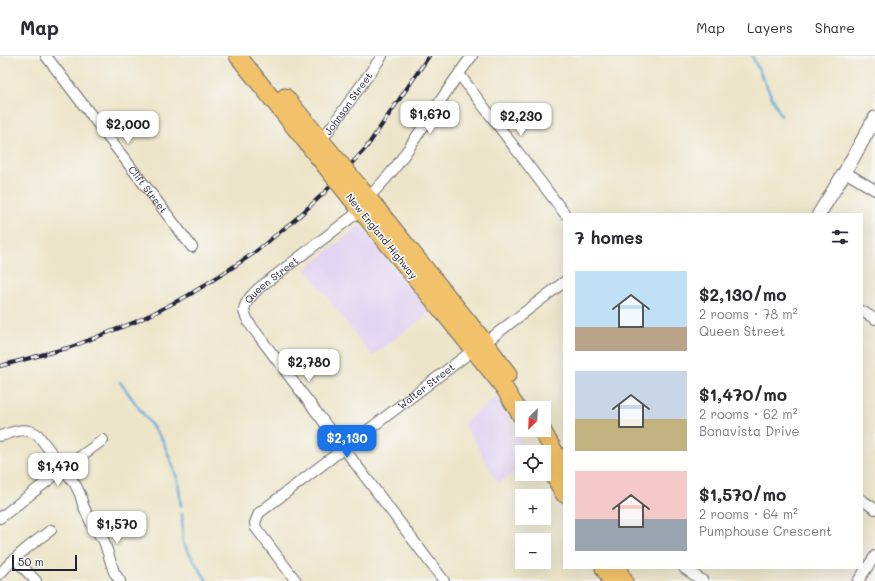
<!DOCTYPE html>
<html lang="en">
<head>
<meta charset="utf-8">
<style>
	:root { --surface:#fff; --page:#f2f2f3; --text:#2b2b33; --muted:#7c7c81; --line:#e1e1e2; --accent:#1a73e8 }
	body { margin:0; font-family:Mali,sans-serif; background:var(--page); color:var(--text); height:100vh; display:flex; flex-direction:column; font-size:15px; white-space:nowrap }
	* { box-sizing:border-box; margin:0 }
	p { font-size:13px; color:var(--muted) }
	.icon { flex:none; width:22px; height:22px; fill:none; stroke:currentColor; stroke-width:2; stroke-linecap:round; stroke-linejoin:round }
	.map { position:relative; flex:1; overflow:hidden }
	.details { position:absolute; left:563px; top:157px; width:300px; height:356px; display:flex; flex-direction:column; background:var(--surface); border-radius:0px; box-shadow:0 4px 16px #0002 }
	.details>* { flex:none }
	.needle { width:26px; rotate:204deg }
	.fabs { position:absolute; left:515px; top:345px; display:grid; gap:8px }
	.fabs a { display:grid; place-items:center; width:36px; height:36px; border-radius:0px; background:var(--surface); box-shadow:0 4px 16px #0002; font-size:20px }
	.scale { position:absolute; left:12px; bottom:10px; width:65px; box-sizing:border-box; padding-left:4px; border:2px solid #22223b; border-top:0; font-size:11px; line-height:14px; white-space:nowrap; color:#22223b; -webkit-text-stroke:3px #f6f6f2; paint-order:stroke }
	.price { position:absolute; translate:-50% -34px; padding:0 9px; border-radius:8px; background:#fff; color:#222; font-size:13px; line-height:26px; filter:drop-shadow(0 1px 2px #0008) }
	.price::after { content:''; position:absolute; left:50%; top:24px; width:12px; height:9px; margin-left:-6px; background:inherit; clip-path:polygon(0 0,100% 0,50% 100%) }
	.price.current { background:var(--accent); color:#fff }
	ul { padding:0; list-style:none }
	li { display:flex; align-items:center; gap:12px; height:100px; padding:0 12px }
	li span { display:grid; place-items:center; flex:none; width:112px; height:80px; border-radius:0px; color:#555 }
	li>.icon { margin-inline-start:auto }
	span .icon { width:48px; height:48px; fill:#fffc; stroke-width:1 }
	li b { font-size:17px }
	h2 { display:flex; justify-content:space-between; align-items:center; height:48px; padding:0 12px; font-size:17px }
	header { display:flex; align-items:center; gap:24px; box-sizing:border-box; height:56px; padding:0 20px; background:var(--surface); border-bottom:1px solid var(--line) }
	header strong { font-size:19px }
	nav { display:flex; gap:22px; margin-inline-start:auto; font-size:14px }
	.map>svg:first-child { display:block }
	.built { fill:#e2d4f3 }
	.lines { fill:none; stroke-linecap:round; stroke-linejoin:round }
	.stream { stroke:#5fa9d7; stroke-width:2.5 }
	.minor-casing { stroke:#69666d; stroke-width:12 }
	.tertiary-casing { stroke:#69666d; stroke-width:15 }
	.trunk-casing { stroke:#69666d; stroke-width:19 }
	.minor { stroke:#fff; stroke-width:10 }
	.tertiary { stroke:#fff; stroke-width:13 }
	.trunk { stroke:#f2c26a; stroke-width:17 }
	.rail-casing { stroke:#22223b; stroke-width:4 }
	.rail { stroke:#f6f6f2; stroke-width:2.5; stroke-dasharray:8; stroke-linecap:butt }
	.trunk-bridge-casing { stroke:#69666d; stroke-width:19; stroke-linecap:butt }
	.trunk-bridge { stroke:#f2c26a; stroke-width:17 }
	.labels { text-anchor:middle; dominant-baseline:central; stroke-width:3.5; stroke-linejoin:round; paint-order:stroke }
	.street-label { font-size:10px; fill:#22223b; stroke:#f6f6f2 }
</style>
</head>
<body>
<header>
<strong>Map</strong>
<nav><a>Map</a><a>Layers</a><a>Share</a></nav>
</header>
<div class="map">
<svg width="875" height="525" viewBox="0 0 875 525">
	<rect width="100%" height="100%" fill="#f6f6f2"/>
	<filter id="ink" filterUnits="userSpaceOnUse"><feTurbulence type="fractalNoise" baseFrequency=".025" numOctaves="2"/><feDisplacementMap in="SourceGraphic" scale="8" xChannelSelector="R" yChannelSelector="G"/><feConvolveMatrix kernelMatrix="1 2 1 2 8 2 1 2 1" color-interpolation-filters="sRGB"/></filter>
	<filter id="wash" filterUnits="userSpaceOnUse"><feTurbulence type="fractalNoise" baseFrequency=".012" numOctaves="4" result="noise"/><feDisplacementMap in="SourceGraphic" scale="16" xChannelSelector="R" yChannelSelector="G"/><feGaussianBlur stdDeviation="0.9" result="paint"/><feColorMatrix in="noise" values="0 0 0 0 0 0 0 0 0 0 0 0 0 0 0 0 0 1.4 0 .05"/><feComposite in="paint" operator="in"/></filter>
	<g filter="url(#wash)">
		<rect width="100%" height="100%" fill="#ede5c9"/>
		<!-- built -->
		<path class="built" d="M360,169L431,256L372,300L306,213Z
			M497,340L528,396H522V410L498,428L470,377L463,367Z"/>
		<g class="lines">
			<!-- stream -->
			<path class="stream" d="M752,0L781,60
				M120,326L163,385L178,424L181,450
				M182,458L183,487L207,525"/>
		</g>
	</g>
	<g filter="url(#ink)">
		<g class="lines">
			<defs>
				<g id="minor">
					<path id="s1" d="M46,0L192,191"/>
					<path d="M459,18L565,158"/>
					<path id="s2" d="M318,86L327,77L382,0"/>
					<path d="M845,116L875,134"/>
					<path d="M862,255L875,263"/>
					<path d="M0,380C15,376 24,370 38,379L75,428L80,438L83,449L92,469L104,485L114,516L120,525"/>
					<path d="M862,444L875,453"/>
					<path d="M0,462L63,413L103,384"/>
					<path d="M15,503L36,525"/>
					<path d="M684,512L703,525"/>
					<path d="M0,518C14,501 33,487 51,474"/>
					<path id="s3" d="M296,525L256,472L255,467L259,457L468,298L491,282L564,226"/>
					<path id="s4" d="M444,525L249,267C248,264 245,259 244,255C244,246 253,238 259,232L353,160C366,142 384,127 397,109C423,73 445,35 472,0"/>
					<path d="M858,525L875,500"/>
				</g>
				<path id="tertiary" d="M819,158L845,116L875,62"/>
				<path id="trunk" d="M238,0L324,108
					M285,41L333,99
					M360,132L485,287L508,318
					M351,142L503,330L522,361
					M542,374L564,413
					M544,401L564,438
					M604,512L611,525
					M617,512L624,525"/>
			</defs>
			<!-- minor casing -->
			<use href="#minor" class="minor-casing"/>
			<!-- tertiary casing -->
			<use href="#tertiary" class="tertiary-casing"/>
			<!-- trunk casing -->
			<use href="#trunk" class="trunk-casing"/>
			<!-- minor -->
			<use href="#minor" class="minor"/>
			<!-- tertiary -->
			<use href="#tertiary" class="tertiary"/>
			<!-- trunk -->
			<use href="#trunk" class="trunk"/>
			<defs>
				<path id="rail" d="M0,310L71,291L135,266L154,257L189,239L227,215L254,197L297,162L324,137L366,92L429,0"/>
			</defs>
			<!-- rail casing -->
			<use href="#rail" class="rail-casing"/>
			<!-- rail -->
			<use href="#rail" class="rail"/>
			<defs>
				<path id="trunk-bridge" d="M333,99L360,132
					M324,108L351,142"/>
			</defs>
			<!-- trunk-bridge casing -->
			<use href="#trunk-bridge" class="trunk-bridge-casing"/>
			<!-- trunk-bridge -->
			<use href="#trunk-bridge" class="trunk-bridge"/>
		</g>
	</g>
	<g class="labels">
		<!-- street labels -->
		<g class="street-label">
			<text stroke="none"><textPath href="#s2" startOffset="49">Johnson Street</textPath></text>
			<text stroke="none"><textPath href="#s1" startOffset="168">Clift Street</textPath></text>
			<text transform="translate(382 180) rotate(51)">New England Highway</text>
			<text stroke="none"><textPath href="#s4" startOffset="379">Queen Street</textPath></text>
			<text stroke="none"><textPath href="#s3" startOffset="292">Walter Street</textPath></text>
		</g>
	</g>
</svg>
<div class="fabs">
<a><svg class="needle" viewBox="-14 -14 28 28"><path d="M0-13l5 13h-10z" fill="#e53935"/><path d="M0 13l5-13h-10z" fill="#7c7c81"/></svg></a>
<a><svg class="icon" aria-label="locate" viewBox="0 0 24 24"><circle cx="12" cy="12" r="6"/><path d="M12 2v4M12 18v4M2 12h4M18 12h4"/></svg></a>
<a>+</a>
<a>−</a>
</div>
<div class="scale">50 m</div>
<b class="price" style="left:430px;top:79px">$1,670</b>
<b class="price" style="left:521px;top:81px">$2,230</b>
<b class="price" style="left:128px;top:89px">$2,000</b>
<b class="price" style="left:309px;top:327px">$2,780</b>
<b class="price current" style="left:347px;top:403px">$2,130</b>
<b class="price" style="left:58px;top:431px">$1,470</b>
<b class="price" style="left:117px;top:489px">$1,570</b>
<section class="details">
<h2>7 homes<svg class="icon" aria-label="filters" viewBox="0 0 24 24"><path d="M4 7h16M4 17h16"/><circle cx="9" cy="7" r="2"/><circle cx="15" cy="17" r="2"/></svg></h2>
<ul>
<li><span style="background:linear-gradient(#bfe0f5 70%,#b9a48a 0)"><svg class="icon" aria-label="home" viewBox="0 0 24 24"><path d="M3 11l9-7 9 7M6 9v11h12V9"/></svg></span><div><b>$2,130/mo</b><p>2 rooms · 78 m²</p><p>Queen Street</p></div></li>
<li><span style="background:linear-gradient(#c9d6e8 60%,#c2b280 0)"><svg class="icon" aria-label="home" viewBox="0 0 24 24"><path d="M3 11l9-7 9 7M6 9v11h12V9"/></svg></span><div><b>$1,470/mo</b><p>2 rooms · 62 m²</p><p>Bonavista Drive</p></div></li>
<li><span style="background:linear-gradient(#f6c9c9 60%,#9aa5b1 0)"><svg class="icon" aria-label="home" viewBox="0 0 24 24"><path d="M3 11l9-7 9 7M6 9v11h12V9"/></svg></span><div><b>$1,570/mo</b><p>2 rooms · 64 m²</p><p>Pumphouse Crescent</p></div></li>
</ul>
</section>
</div>
</body>
</html>
